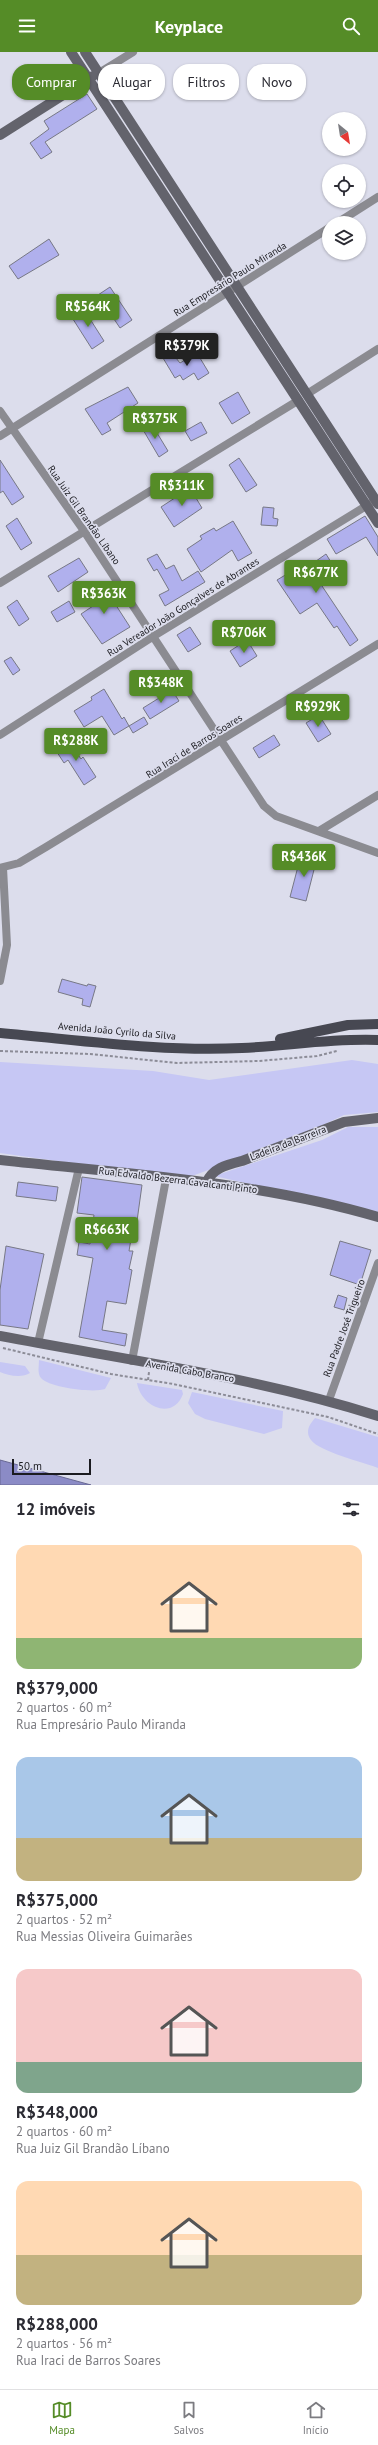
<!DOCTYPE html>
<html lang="pt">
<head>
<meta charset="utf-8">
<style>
	:root { --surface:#fff; --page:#f7f7f7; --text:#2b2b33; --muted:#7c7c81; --line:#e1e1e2; --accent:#558c27 }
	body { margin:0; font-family:"PT Sans",sans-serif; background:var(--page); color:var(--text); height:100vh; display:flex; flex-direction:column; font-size:15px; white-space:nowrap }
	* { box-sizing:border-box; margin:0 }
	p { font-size:13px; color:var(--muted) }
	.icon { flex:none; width:22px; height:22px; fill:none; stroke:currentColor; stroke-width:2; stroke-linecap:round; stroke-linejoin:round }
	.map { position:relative; height:1433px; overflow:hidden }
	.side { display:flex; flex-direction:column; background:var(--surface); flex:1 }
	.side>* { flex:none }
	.hud { position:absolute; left:12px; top:12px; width:354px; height:36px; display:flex; gap:8px }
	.needle { width:26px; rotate:150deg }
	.buttons { position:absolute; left:322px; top:60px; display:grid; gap:8px }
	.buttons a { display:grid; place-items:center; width:44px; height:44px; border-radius:50%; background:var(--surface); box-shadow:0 1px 3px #0004; font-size:20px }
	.scale { position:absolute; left:12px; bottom:10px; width:79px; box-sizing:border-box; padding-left:4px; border:2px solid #1b1b20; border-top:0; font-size:11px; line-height:14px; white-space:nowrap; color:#1b1b20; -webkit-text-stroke:3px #dcddec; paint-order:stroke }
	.price { position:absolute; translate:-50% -34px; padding:0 9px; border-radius:4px; background:var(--accent); color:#fff; font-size:13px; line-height:26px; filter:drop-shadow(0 1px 2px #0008) }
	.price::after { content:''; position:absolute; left:50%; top:24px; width:12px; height:9px; margin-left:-6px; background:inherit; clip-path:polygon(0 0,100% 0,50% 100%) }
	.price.current { background:#222; color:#fff }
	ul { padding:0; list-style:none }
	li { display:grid; align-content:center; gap:8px; height:212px; padding:0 16px }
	li span { display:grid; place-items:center; height:124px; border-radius:12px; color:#555 }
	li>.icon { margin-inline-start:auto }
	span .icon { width:72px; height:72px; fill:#fffc; stroke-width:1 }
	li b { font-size:17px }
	h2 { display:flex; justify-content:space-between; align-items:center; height:48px; padding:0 16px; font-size:17px }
	.tag { padding:0 14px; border-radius:16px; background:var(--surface); box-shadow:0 1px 3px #0004; font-size:14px; line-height:36px }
	.tag.current { background:var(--accent); color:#fff }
	header { display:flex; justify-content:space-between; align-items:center; height:52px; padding:0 16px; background:var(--accent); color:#fff; font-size:18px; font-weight:800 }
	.dock { display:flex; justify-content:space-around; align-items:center; height:56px; border-top:1px solid var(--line); background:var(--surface); font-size:11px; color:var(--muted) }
	.dock a { display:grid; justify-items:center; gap:2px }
	.dock .current { color:var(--accent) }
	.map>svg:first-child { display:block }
	.green { fill:#c6c7f4 }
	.water { fill:#8b8bc6; stroke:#696994 }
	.building { fill:#b0b0ed; stroke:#777885 }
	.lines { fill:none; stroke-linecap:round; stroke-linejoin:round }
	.path { stroke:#8c8c97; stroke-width:2; stroke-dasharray:3 2; stroke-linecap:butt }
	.street { stroke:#8b8b91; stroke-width:8 }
	.secondary { stroke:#63636c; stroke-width:10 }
	.primary { stroke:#474852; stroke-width:10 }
	.labels { text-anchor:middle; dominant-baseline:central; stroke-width:3.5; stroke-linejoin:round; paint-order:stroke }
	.street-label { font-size:10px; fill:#1b1b20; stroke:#dcddec }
</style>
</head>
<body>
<header><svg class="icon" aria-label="menu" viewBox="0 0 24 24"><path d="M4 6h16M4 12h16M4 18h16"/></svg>Keyplace<svg class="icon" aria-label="search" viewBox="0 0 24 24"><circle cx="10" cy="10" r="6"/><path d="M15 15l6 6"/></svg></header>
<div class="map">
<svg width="378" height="1433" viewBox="0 0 378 1433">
	<rect width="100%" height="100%" fill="#dcddec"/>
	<!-- green -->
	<path class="green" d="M352,1008L378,1012V1060L344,1063L295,1086L192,1124L143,1121L0,1101V1010L153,1019L209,1028Z
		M348,1075H378V1160L214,1124L322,1088Z
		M39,1308L111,1326L105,1337C94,1341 50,1336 41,1326C37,1321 39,1314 39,1308Z
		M0,1310L25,1314L30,1321C23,1326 8,1324 0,1320Z
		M137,1331L182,1338L183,1342C173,1369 141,1355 137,1331Z
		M192,1340L283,1359L282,1376L264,1382L205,1367L195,1362L188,1351Z
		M315,1366L378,1385V1416C363,1410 320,1400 311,1388C305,1380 309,1373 315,1366Z"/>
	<!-- water -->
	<path class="water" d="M0,1408L91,1433H0Z"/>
	<!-- building -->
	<path class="building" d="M87,42L97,57L45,90L52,100L41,107L30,91L49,77L44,69Z
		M49,187L59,203L18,227L9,214Z
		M110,235L132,268L120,276L98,243Z
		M83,256L104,289L92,297L71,264Z
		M172,301L180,311L197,301L209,321L198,328L194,321L183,328L180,323L175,326L163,306Z
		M128,335L138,351L107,371L111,378L102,383L85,357Z
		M238,340L250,361L232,372L219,351Z
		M201,370L207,381L191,389L185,379Z
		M151,371L168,399L159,405L142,376Z
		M239,406L257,433L246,440L229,413Z
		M0,408L24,445L12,453L3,439L0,441Z
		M190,436L202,456L174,475L161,455Z
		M263,455L274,456L273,466L278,467L277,474L261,473Z
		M365,464L378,485V504L366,485L336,502L327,487Z
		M17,466L32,491L21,498L6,474Z
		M233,469L252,501L238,509L232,498L201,520L187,497L202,487L200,484L214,476L216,479Z
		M157,502L166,517L174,513L182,529L198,519L205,530L165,554L159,543L169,538L157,517L154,519L147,507Z
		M326,502L337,520L320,531L358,588L350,594L337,574L334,576L317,551L300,562L277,528L292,519L295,524Z
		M79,506L88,520L58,540L48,524Z
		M101,530L130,575L102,592L81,562L96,552L88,538Z
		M17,548L29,567L19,574L7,555Z
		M69,549L75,560L57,570L51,560Z
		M190,575L201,592L188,600L177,583Z
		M247,588L257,604L240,615L230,599Z
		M11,605L20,618L13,623L4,609Z
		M104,637L122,667L124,665L129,674L144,665L148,672L133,681L129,674L114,683L102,664L84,675L74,659L92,648L91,645Z
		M172,638L179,649L150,667L143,656Z
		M319,663L331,682L318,690L306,671Z
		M274,683L280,693L259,706L253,696Z
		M68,688L81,707L83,705L96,725L84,733L68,708L64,711L55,697Z
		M301,803L317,806L306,849L290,845Z
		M62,927L87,934L88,932L96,934L90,955L82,953L83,947L58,940Z
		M82,1125L142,1133L137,1169H134L129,1199H133L129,1217L132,1218L126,1252L107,1249L102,1278L127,1282L125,1294L79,1285L93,1206L77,1203L79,1190L90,1192L94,1163L77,1161Z
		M18,1130L58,1135L56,1149L16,1144Z
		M340,1189L371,1198L360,1233L330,1223Z
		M6,1194L44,1202L28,1277L0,1273V1238Z
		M338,1243L347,1246L344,1258L334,1255Z"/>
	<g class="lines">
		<!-- path -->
		<path class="path" d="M0,999L90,1002L177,1011L259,1009L317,1004L337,999
			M3,1296L111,1322L173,1332L328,1365L378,1382
			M148,1328L149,1320"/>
		<!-- street -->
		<path class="street" d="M99,21L133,0
			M337,171L378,145
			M307,342L378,297
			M0,359L84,479L264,754L276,764L378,801
			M0,384L329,176
			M0,531L299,348
			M0,683L154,584L371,451
			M319,779L378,743
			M0,816L19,811L46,795L378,592
			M0,929L7,893L3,816
			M38,1291L79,1116
			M132,1309L166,1127
			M329,1348L378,1211"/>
		<!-- secondary -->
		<path class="secondary" d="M71,0L378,471
			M85,0L378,452
			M0,83L93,24
			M0,1108C126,1122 256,1129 378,1165
			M206,1131C213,1116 226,1113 242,1109L344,1070L378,1066
			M0,1284C126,1308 255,1325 378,1364"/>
		<!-- primary -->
		<path class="primary" d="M0,981C80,988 161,1000 242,996C289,994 330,986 378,988
			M280,987L348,973L378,972"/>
	</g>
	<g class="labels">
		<!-- street labels -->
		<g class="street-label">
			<text transform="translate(230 227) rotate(-32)">Rua Empresário Paulo Miranda</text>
			<text transform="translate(84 463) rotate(55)">Rua Juiz Gil Brandão Líbano</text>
			<text transform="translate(183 555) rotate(-32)">Rua Vereador João Gonçalves de Abrantes</text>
			<text transform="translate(194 694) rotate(-32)">Rua Iraci de Barros Soares</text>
			<text transform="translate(117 979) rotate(5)">Avenida João Cyrilo da Silva</text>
			<text transform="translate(288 1091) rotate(-21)">Ladeira da Barreira</text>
			<text transform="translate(178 1128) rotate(7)">Rua Edvaldo Bezerra Cavalcanti Pinto</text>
			<text transform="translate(344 1276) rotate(-70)">Rua Padre José Trigueiro</text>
			<text transform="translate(190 1319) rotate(10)">Avenida Cabo Branco</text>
		</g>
	</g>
</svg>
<div class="buttons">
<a><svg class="needle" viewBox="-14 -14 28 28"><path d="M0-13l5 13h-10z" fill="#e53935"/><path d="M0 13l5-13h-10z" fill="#7c7c81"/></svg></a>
<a><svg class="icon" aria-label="locate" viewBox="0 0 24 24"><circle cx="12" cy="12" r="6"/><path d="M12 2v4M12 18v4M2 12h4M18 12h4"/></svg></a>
<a><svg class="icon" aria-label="layers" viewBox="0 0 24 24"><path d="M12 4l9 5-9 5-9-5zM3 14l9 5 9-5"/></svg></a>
</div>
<div class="scale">50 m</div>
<b class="price" style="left:88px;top:276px">R$564K</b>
<b class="price current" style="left:187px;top:315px">R$379K</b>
<b class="price" style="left:155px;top:388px">R$375K</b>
<b class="price" style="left:182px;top:455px">R$311K</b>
<b class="price" style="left:316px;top:542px">R$677K</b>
<b class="price" style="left:104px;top:563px">R$363K</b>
<b class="price" style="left:244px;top:602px">R$706K</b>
<b class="price" style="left:161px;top:652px">R$348K</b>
<b class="price" style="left:318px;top:676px">R$929K</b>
<b class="price" style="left:76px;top:710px">R$288K</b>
<b class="price" style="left:304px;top:826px">R$436K</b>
<b class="price" style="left:107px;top:1199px">R$663K</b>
<div class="hud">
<a class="tag current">Comprar</a>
<a class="tag">Alugar</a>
<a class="tag">Filtros</a>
<a class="tag">Novo</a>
</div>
</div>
<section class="side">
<h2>12 imóveis<svg class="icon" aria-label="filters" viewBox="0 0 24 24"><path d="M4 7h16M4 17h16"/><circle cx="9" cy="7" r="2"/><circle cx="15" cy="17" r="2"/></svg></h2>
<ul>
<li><span style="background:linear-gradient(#ffd9b3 75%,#8fb573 0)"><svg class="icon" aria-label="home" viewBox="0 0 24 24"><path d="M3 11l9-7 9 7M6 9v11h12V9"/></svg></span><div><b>R$379,000</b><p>2 quartos · 60 m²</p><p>Rua Empresário Paulo Miranda</p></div></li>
<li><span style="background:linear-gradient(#a9c7e8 65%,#c2b280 0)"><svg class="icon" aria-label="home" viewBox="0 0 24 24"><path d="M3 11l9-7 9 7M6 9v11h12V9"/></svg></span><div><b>R$375,000</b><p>2 quartos · 52 m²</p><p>Rua Messias Oliveira Guimarães</p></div></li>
<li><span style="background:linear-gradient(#f6c9c9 75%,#7fa58c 0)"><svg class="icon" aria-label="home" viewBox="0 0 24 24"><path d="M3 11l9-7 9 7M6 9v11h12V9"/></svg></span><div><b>R$348,000</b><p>2 quartos · 60 m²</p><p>Rua Juiz Gil Brandão Líbano</p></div></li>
<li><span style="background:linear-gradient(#ffd9b3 60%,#c2b280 0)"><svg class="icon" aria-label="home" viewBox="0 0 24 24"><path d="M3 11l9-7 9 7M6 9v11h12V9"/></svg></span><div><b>R$288,000</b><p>2 quartos · 56 m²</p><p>Rua Iraci de Barros Soares</p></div></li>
</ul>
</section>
<nav class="dock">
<a class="current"><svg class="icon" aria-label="map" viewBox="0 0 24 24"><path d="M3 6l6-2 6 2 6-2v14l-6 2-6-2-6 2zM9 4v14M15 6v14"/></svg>Mapa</a>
<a><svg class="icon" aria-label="saved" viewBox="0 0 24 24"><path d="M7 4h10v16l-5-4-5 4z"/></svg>Salvos</a>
<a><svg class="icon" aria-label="home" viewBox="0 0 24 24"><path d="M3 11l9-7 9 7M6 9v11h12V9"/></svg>Início</a>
</nav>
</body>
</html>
